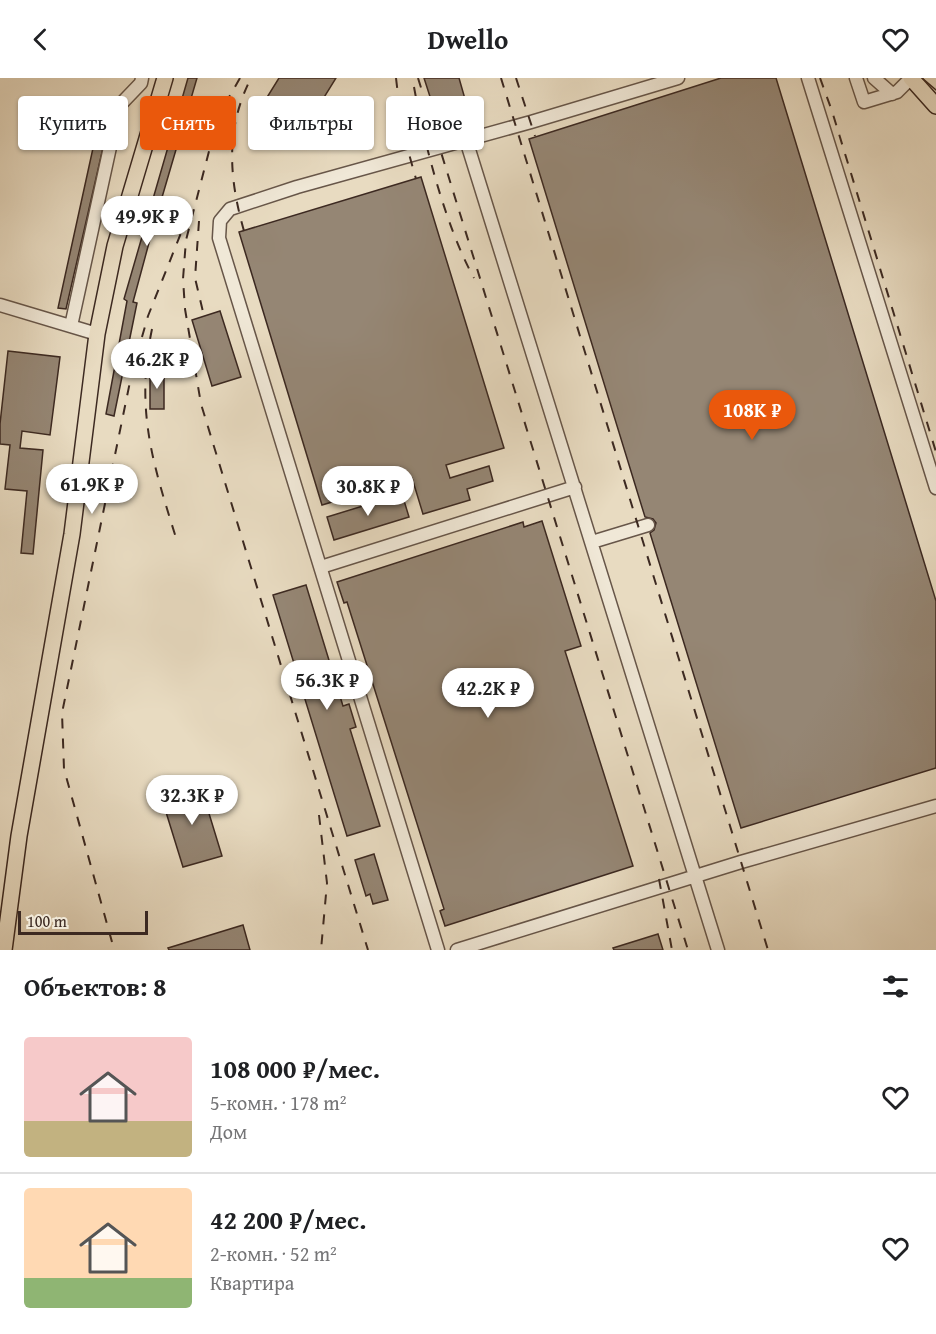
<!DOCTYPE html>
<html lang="ru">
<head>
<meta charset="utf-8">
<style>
	:root { --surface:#fff; --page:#f6f6f6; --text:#202124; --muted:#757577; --line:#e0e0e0; --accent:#ea580c }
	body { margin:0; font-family:"Gentium Book Plus",serif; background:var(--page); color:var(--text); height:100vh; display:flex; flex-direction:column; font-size:22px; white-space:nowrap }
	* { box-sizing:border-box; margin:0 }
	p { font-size:20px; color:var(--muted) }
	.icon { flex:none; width:33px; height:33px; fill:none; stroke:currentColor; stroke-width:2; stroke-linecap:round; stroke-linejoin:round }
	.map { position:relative; height:872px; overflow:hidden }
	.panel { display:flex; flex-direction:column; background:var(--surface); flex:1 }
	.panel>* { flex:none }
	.top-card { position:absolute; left:18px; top:18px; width:600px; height:54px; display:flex; gap:12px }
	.scale { position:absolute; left:18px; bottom:15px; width:130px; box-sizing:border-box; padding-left:6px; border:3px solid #3c2921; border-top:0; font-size:16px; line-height:21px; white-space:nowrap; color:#3c2921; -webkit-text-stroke:4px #f0e8d7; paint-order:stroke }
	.price { position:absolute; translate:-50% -51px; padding:0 14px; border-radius:21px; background:#fff; color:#222; font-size:20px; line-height:39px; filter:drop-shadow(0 2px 3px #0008) }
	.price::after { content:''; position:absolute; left:50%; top:36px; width:18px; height:14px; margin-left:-9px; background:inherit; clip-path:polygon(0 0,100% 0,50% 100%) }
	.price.on { background:var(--accent); color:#fff }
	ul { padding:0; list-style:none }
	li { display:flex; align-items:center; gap:18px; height:150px; padding:0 24px }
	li+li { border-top:2px solid var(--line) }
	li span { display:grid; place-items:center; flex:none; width:168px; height:120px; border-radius:6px; color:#555 }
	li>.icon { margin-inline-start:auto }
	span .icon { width:72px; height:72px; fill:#fffc; stroke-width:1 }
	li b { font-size:26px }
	h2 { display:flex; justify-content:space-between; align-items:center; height:72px; padding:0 24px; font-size:26px }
	.pill { padding:0 21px; border-radius:6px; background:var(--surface); box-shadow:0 2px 4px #0004; font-size:21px; line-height:54px }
	.pill.on { background:var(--accent); color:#fff }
	header { display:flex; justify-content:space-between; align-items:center; height:78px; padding:0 24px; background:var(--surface); font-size:27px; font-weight:700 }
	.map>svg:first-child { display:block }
	.building { fill:#958674; stroke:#3c2921; stroke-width:1.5 }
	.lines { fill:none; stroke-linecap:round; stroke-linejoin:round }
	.minor-casing { stroke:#675649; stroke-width:15 }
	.major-casing { stroke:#3c2921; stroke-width:18 }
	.minor { stroke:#f0e8d7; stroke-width:12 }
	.major { stroke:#e8dbc1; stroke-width:15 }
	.tram { stroke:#3c2921; stroke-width:1.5 }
	.rail { stroke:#3c2921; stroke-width:2; stroke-dasharray:10 10; stroke-linecap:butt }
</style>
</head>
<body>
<header><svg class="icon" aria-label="back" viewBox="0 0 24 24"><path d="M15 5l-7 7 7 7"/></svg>Dwello<svg class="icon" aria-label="heart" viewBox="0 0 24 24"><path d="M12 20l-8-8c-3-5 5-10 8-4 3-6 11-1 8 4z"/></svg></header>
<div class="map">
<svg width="936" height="872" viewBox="0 0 936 872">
	<rect width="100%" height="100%" fill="#e8dbc1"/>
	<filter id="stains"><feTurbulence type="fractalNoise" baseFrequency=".00333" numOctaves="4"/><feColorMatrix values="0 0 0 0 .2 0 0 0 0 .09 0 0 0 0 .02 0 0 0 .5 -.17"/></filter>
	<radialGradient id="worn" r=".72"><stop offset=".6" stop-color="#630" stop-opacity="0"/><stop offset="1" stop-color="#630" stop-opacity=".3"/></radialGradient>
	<!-- building -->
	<path class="building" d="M188,0H197L158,133L169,135L164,153L153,150L133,224L137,225L114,338L106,336L127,223L124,221Z
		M279,0H336L297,63L256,37Z
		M424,0H459L465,21L434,31Z
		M721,0H776L936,523V690L741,750L650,455L654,452L656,445L653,441L645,439L529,61Z
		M104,20L114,22L66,231L58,230Z
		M421,99L504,370L446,387L450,400L489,388L493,403L467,411L470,422L423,436L412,400L322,427L239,154Z
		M220,233L241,299L212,308L192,242Z
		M8,273L60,279L50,357L22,353L20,370L43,372L33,476L21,475L27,413L5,411L10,367L0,366V346Z
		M150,292H164V331H150Z
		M402,416L409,439L334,462L327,439Z
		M542,443L581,568L565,573L633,788L445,848L440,833L444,831L347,524L344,525L337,504L523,444L524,449Z
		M306,507L343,628L349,626L356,649L350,651L380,748L347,758L273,517Z
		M200,706L222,778L183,789L161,718Z
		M374,776L388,822L373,826L370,816L366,818L355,782Z
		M243,847L250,872H169L168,870Z
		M658,856L663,872H614L613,870Z"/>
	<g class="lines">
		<defs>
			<path id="minor" d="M808,0L936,410
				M856,0L864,24L897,14L911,0
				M874,0L892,16
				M466,62L718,872
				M0,227L97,256
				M71,248L119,28L141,5L142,0
				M592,464L648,447
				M321,489L575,409
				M438,872L219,160L220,143L230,131L297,109L531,44L678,0
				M457,872L741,784L936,728"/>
			<path id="major" d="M911,0L936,28
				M4,872L19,758L72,456L97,256L115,168L165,0"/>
		</defs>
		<!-- minor casing -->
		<use href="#minor" class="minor-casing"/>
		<!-- major casing -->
		<use href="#major" class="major-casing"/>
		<!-- minor -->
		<use href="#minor" class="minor"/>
		<!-- major -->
		<use href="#major" class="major"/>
		<!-- tram -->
		<path class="tram" d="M922,0L936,12"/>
		<!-- rail -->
		<path class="rail" d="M240,0L224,28L214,54L186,162L183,201L185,231L201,326L368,872
			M396,0L402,51L416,101
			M418,0L688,872
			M501,0L768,872
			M516,0L535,58
			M820,0L832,33L936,374
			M414,9C424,65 446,150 474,200
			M199,143L195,200L204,238
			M244,153C229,100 225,51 251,0
			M152,251C135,333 153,386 177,463
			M319,737L327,805L321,872
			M659,801L672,872
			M112,864L64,691L62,635L132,294L148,238L183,150"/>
	</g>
	<rect width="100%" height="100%" filter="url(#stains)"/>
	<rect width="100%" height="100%" fill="url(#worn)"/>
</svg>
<div class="scale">100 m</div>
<b class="price" style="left:147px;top:169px">49.9K ₽</b>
<b class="price" style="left:157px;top:312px">46.2K ₽</b>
<b class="price on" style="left:752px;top:363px">108K ₽</b>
<b class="price" style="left:92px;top:437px">61.9K ₽</b>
<b class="price" style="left:368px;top:439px">30.8K ₽</b>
<b class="price" style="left:327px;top:633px">56.3K ₽</b>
<b class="price" style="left:488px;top:641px">42.2K ₽</b>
<b class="price" style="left:192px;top:748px">32.3K ₽</b>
<div class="top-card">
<a class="pill">Купить</a>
<a class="pill on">Снять</a>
<a class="pill">Фильтры</a>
<a class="pill">Новое</a>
</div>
</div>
<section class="panel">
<h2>Объектов: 8<svg class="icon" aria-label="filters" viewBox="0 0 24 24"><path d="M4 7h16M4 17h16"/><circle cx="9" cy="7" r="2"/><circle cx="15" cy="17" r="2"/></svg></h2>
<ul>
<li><span style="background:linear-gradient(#f6c9c9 70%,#c2b280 0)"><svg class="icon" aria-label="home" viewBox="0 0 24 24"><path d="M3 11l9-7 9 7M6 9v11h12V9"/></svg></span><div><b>108 000 ₽/мес.</b><p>5-комн. · 178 m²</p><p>Дом</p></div><svg class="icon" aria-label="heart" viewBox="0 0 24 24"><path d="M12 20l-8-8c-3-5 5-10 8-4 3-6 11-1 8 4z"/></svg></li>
<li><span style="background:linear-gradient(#ffd9b3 75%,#8fb573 0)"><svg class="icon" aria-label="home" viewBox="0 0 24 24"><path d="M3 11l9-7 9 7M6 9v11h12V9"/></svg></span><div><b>42 200 ₽/мес.</b><p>2-комн. · 52 m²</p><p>Квартира</p></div><svg class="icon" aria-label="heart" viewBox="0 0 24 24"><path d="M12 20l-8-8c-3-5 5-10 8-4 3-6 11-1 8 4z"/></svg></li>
</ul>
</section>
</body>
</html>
